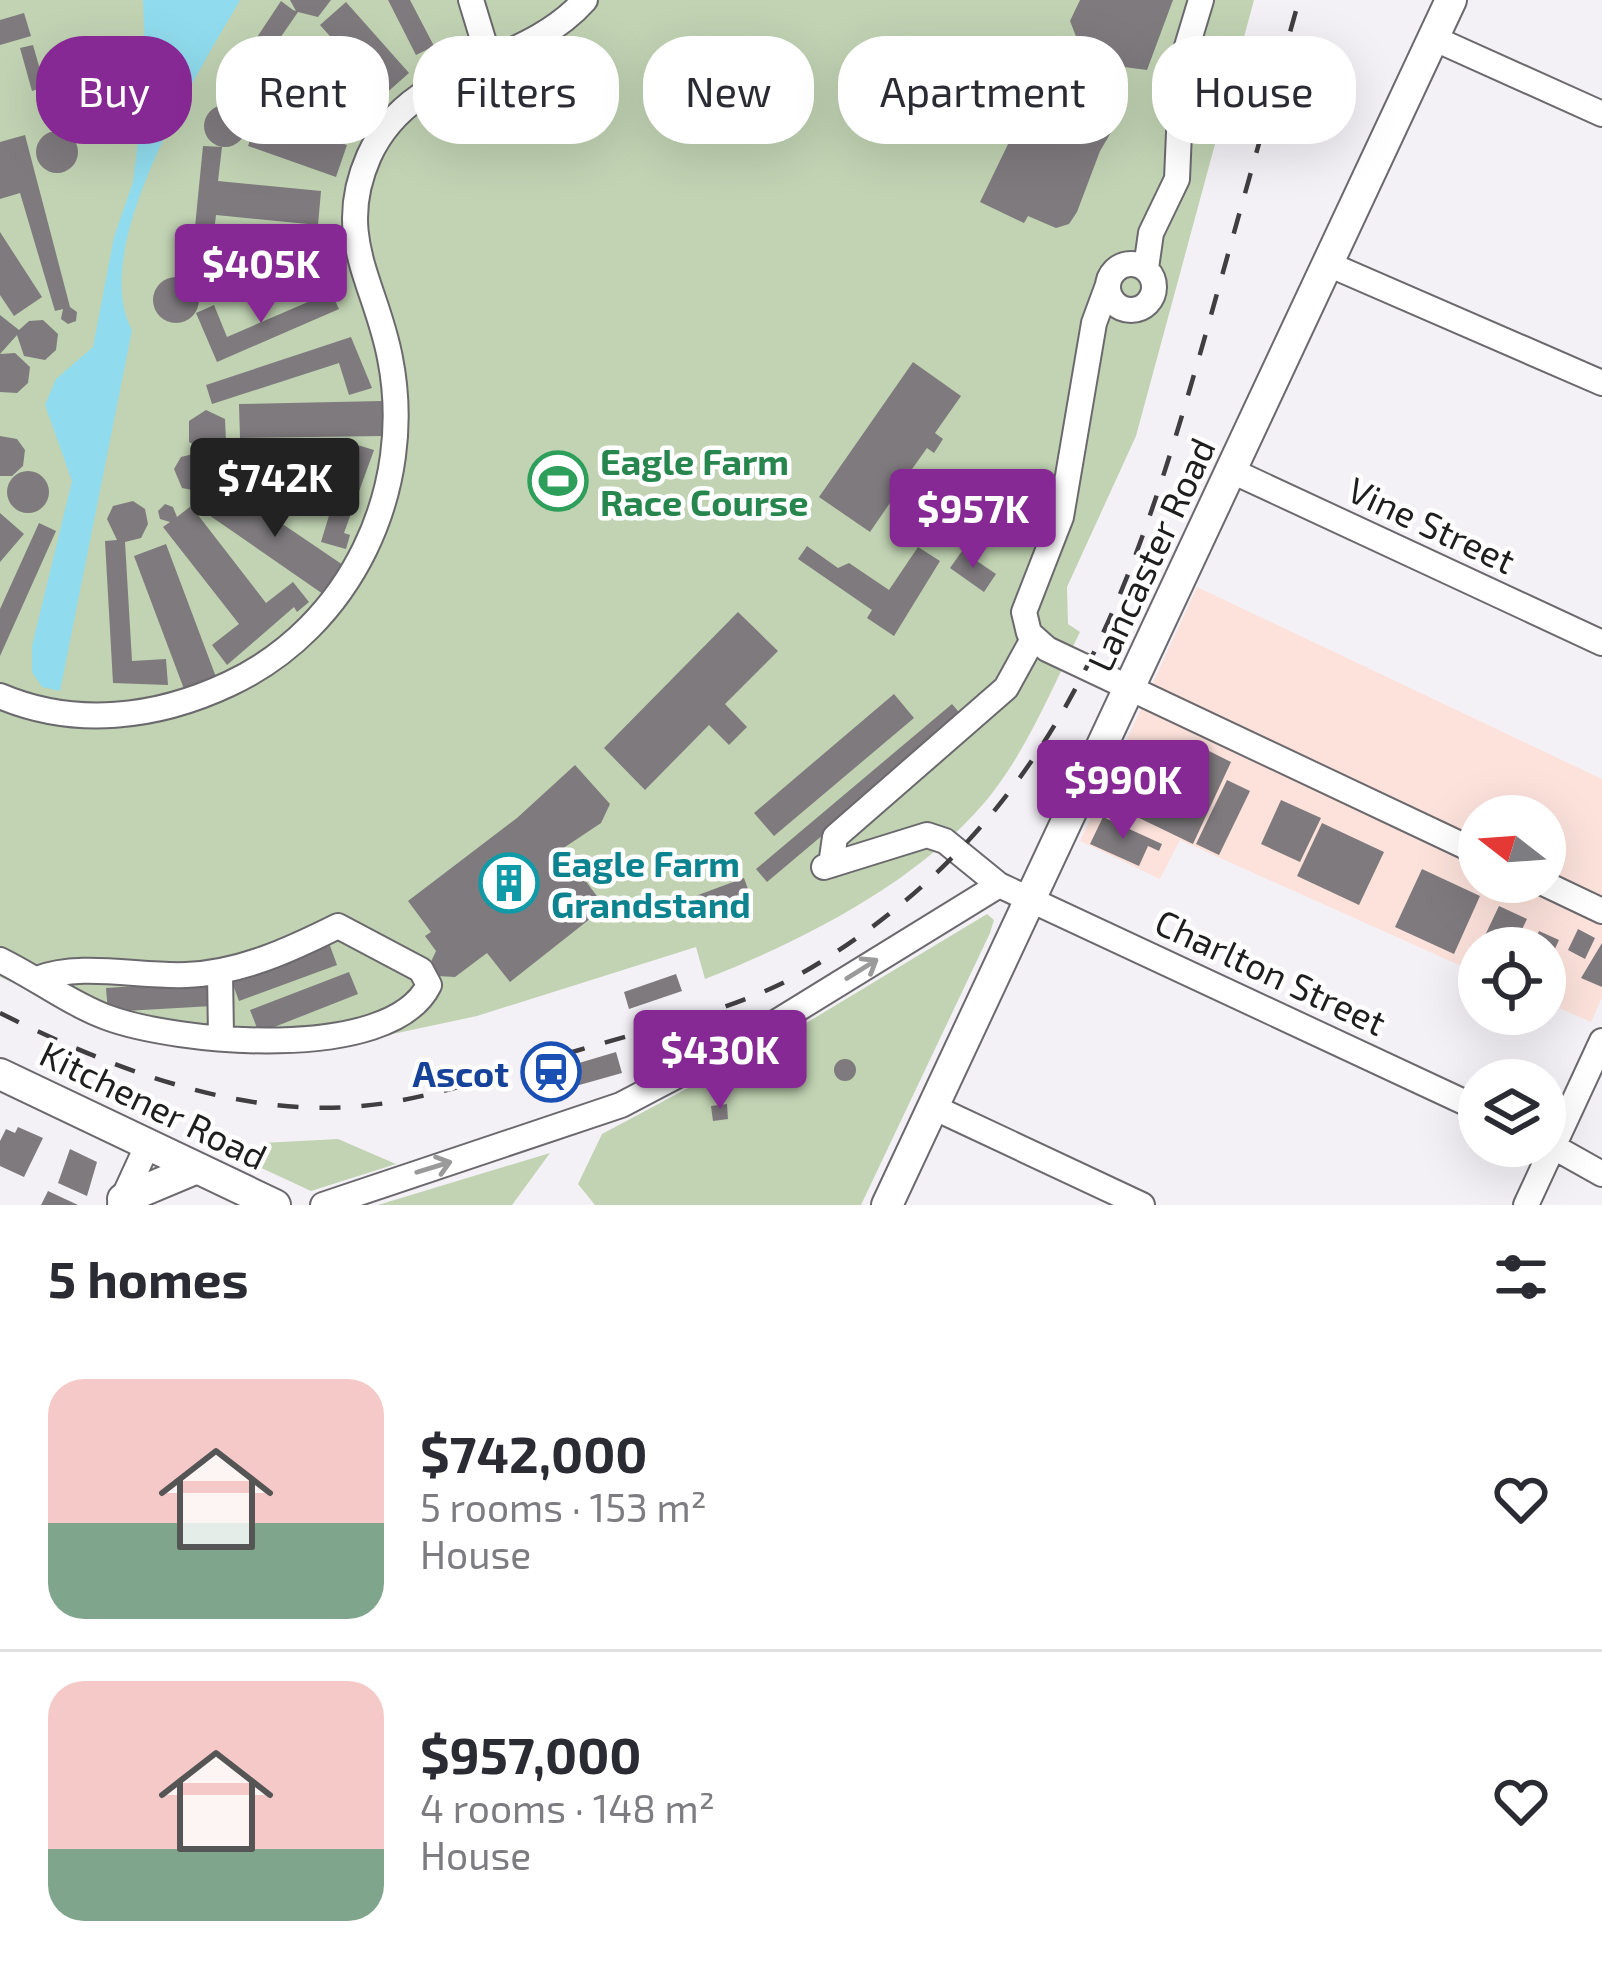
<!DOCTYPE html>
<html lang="en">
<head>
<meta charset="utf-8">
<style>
	:root { --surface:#fff; --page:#f7f7f7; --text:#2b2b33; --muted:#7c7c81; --line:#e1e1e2; --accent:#872994 }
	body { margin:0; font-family:"Exo 2",sans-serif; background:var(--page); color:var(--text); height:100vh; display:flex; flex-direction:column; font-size:45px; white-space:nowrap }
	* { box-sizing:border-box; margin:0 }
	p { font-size:39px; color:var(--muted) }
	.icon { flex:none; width:66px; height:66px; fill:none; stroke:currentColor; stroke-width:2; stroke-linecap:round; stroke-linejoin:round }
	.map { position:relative; height:1205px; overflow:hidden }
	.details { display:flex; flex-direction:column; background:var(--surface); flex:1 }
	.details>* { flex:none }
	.hud { position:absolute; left:36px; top:36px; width:1530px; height:108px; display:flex; gap:24px }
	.needle { width:78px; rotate:287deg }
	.controls { position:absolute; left:1458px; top:795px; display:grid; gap:24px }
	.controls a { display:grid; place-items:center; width:108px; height:108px; border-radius:50%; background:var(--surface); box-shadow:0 12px 48px #0002; font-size:60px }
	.price { position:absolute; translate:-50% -102px; padding:0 27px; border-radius:12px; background:var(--accent); color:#fff; font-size:39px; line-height:78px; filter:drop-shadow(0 3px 6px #0008) }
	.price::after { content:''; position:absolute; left:50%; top:72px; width:36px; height:27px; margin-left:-18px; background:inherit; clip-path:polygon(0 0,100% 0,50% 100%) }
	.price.selected { background:#222; color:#fff }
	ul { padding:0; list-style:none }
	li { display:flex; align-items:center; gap:36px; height:300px; padding:0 48px }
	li+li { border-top:3px solid var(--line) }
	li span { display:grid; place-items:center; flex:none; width:336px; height:240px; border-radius:36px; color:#555 }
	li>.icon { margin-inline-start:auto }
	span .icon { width:144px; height:144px; fill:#fffc; stroke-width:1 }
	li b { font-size:51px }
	h2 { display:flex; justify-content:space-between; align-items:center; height:144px; padding:0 48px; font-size:51px }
	.tag { padding:0 42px; border-radius:48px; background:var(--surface); box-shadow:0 12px 48px #0002; font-size:42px; line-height:108px }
	.tag.selected { background:var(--accent); color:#fff }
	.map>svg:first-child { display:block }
	.commercial { fill:#fce2db; fill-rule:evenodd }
	.green { fill:#c1d3b3 }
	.water { fill:#90dcee }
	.building { fill:#7e7a7d }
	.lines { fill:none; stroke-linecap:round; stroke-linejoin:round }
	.minor-casing { stroke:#6b696d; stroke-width:28 }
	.major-casing { stroke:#6b696d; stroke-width:34 }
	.minor { stroke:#fff; stroke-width:24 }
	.major { stroke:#fff; stroke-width:30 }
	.rail { stroke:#403e40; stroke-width:4.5; stroke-dasharray:21 21; stroke-linecap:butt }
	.oneway { stroke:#9a9a9a }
	.labels { text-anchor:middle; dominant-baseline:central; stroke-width:9; stroke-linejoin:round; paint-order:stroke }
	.leisure-label { font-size:36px; font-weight:bold; fill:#27864d; stroke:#fff; text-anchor:start }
	.street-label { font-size:36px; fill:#1f1e1f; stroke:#fff }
	.culture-label { font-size:36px; font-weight:bold; fill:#0d838f; stroke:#fff; text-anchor:start }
	.transit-label { font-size:36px; font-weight:bold; fill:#164399; stroke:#fff; text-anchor:end }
</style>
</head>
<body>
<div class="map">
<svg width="1602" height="1205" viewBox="0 0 1602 1205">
	<rect width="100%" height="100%" fill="#f4f1f6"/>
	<!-- commercial -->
	<path class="commercial" d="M1197,587L1602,779V998L1591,1022L1545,1002V948H1479V974L1180,840L1160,879L1080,841ZM1479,816H1545V882H1479Z"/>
	<!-- green -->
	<path class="green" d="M0,0H1254L1136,436L1067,587L1068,624L1080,632C1052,688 1026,753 985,802C915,884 804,940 705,979L696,947L477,1016L332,1047L109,1026L0,977Z
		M987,914L994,920L990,933L861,1205H595L578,1184L602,1134L778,1040Z
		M338,1139L396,1164L311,1191L253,1164L262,1143Z
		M550,1153L512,1205H378Z"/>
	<!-- water -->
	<path class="water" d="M143,0H240C199,72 87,248 132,330L60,691L42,687L32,672V646L72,481L45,405L56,379L93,347L114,237L133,182L146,76Z"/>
	<!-- building -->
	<path class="building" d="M290,0H331L318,17L298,12L278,41L364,98L345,127L260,69L241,98L224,87L281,1L293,10L296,11Z
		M388,0H410L434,46L416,55Z
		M1080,0H1173L1147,70L1124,67L1077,39L1070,21Z
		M346,2L409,73L383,96L320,25Z
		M24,13L31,36L0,45V20Z
		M33,45L45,87L32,91L20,48Z
		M1038,82L1056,83L1084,95L1089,90L1110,98L1122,114L1100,151L1077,212L1069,224L1056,228L1028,216L1024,223L980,202Z
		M204 126a21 21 0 1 1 42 0a21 21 0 1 1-42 0Z
		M259,114L347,145L336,177L248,146Z
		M36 152a21 21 0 1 1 42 0a21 21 0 1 1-42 0Z
		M25,135L70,307L77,312L76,321L68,324L61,319L63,309L55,311L20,193L0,199V142Z
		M203,146L222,147L218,181L321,191L318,225L216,215L212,249L193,247Z
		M0,232L42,297L14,316L0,295Z
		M331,240L336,274L205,295L200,261Z
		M153 300a23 23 0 1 1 46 0a23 23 0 1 1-46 0Z
		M331,292L339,309L217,362L196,313L214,305L227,337Z
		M0,315L19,330L29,321L43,320L58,334L56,350L45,360L24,356L17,335L0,354L15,353L30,367L28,383L17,393L0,392Z
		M351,337L372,388L349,395L339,363L212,404L206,385Z
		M913,362L961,396L935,433L943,439L934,453L927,448L905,479L915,486L903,503L894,497L870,532L819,497Z
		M382,401L383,436L240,438L239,404Z
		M206,410L225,419L226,441L341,476L351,443L374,450L344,533L350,535L346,549L321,542L331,509L216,475L202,492L182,488L174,469L181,457L201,452L215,467L222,447L207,452L189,442V421Z
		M0,436L17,439L25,450L23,466L12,476H0Z
		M7 492a21 21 0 1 1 42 0a21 21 0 1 1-42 0Z
		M225,485L343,565L323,594L206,513L214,501L218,504Z
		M133,501L145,509L148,524L141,538L125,542L132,661L166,659L168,685L113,683L105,541L117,540L107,519L113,506Z
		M165,504L173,507L177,517L191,506L266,603L293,582L309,602L297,612L294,607L227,665L212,645L239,624L163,527L170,522L160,519L158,511Z
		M0,513L24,534L0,562Z
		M39,523L56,531L0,656V609Z
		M166,544L216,677L184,689L134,556Z
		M807,546L838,568L849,563L889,590L918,547L940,561L894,636L867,618L872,610L798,559Z
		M962,551L996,574L984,592L950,568Z
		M738,612L778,651L725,704L747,727L729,745L709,725L645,790L604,748Z
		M894,694L914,718L774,836L754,813Z
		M952,704L963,717L767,882L756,869Z
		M1207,750L1231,762L1193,844L1133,815L1145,788L1174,802L1184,799Z
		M575,765L610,804L601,823L562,849L605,907L510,982L487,953L455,977L437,976L430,964L436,951L425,936L431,932L408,901L517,818Z
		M1227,780L1250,791L1219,855L1196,844Z
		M1281,800L1321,818L1300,862L1261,844Z
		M1103,817L1162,844L1159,851L1148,846L1139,866L1090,844Z
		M1322,823L1384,852L1359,905L1297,876Z
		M1422,869L1480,896L1454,954L1395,927Z
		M744,878L749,892L695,911L690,898Z
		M1499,906L1527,919L1513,948H1479Z
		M1578,929L1595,938L1585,959L1568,950Z
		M1539,931L1559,940L1545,971V948H1531Z
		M329,943L337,965L239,1001L231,979Z
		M1602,943V987L1581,978Z
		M349,972L358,994L259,1033L250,1010Z
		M676,974L682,991L629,1009L624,992Z
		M211,981L212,1006L108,1012L106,988Z
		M616,1052L622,1073L558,1091L552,1071Z
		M834 1070a11 11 0 1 1 22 0a11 11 0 1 1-22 0Z
		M727,1104L728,1119L713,1121L711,1106Z
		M18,1127L43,1138L24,1177L0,1166V1141L6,1129L15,1133Z
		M70,1149L97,1162L87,1196L58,1183Z
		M48,1191L78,1205H41Z"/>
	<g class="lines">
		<defs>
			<path id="minor" d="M471,0L489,59
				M1433,38L1602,114
				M1108 287a23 23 0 1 1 46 0a23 23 0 1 1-46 0Z
				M1328,264L1602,383
				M1146,268L1151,233L1177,179L1182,63L1201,0
				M1108,285L1094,323L1061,517L1024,612L1029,633L1047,649L1479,853
				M1232,471L1602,643
				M0,696C75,728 157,718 229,684C351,627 416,489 390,358C376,283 333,237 369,156C412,62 522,71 585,0
				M831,865L835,837L1006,688L1033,639
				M824,867L927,835L945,841L999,885L1479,1109
				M1541,882L1602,911
				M0,960C35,977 69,1003 106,1017C175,1043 390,1064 429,985L421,970L338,926C290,950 240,973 186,975C139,977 80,962 37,979
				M220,973L221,1036
				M933,1107L1142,1205
				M1545,1142L1602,1174
				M120,1205L148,1144
				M323,1205L621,1105L762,1031L999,885
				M1526,1205L1602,1041"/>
			<path id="major" d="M0,1074L275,1205
				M123,1199L197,1168
				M887,1205L1451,0"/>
		</defs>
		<!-- minor casing -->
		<use href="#minor" class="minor-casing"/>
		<!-- major casing -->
		<use href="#major" class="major-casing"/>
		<!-- minor -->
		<use href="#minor" class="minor"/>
		<!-- major -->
		<use href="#major" class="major"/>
		<!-- rail -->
		<path class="rail" d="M0,1013C121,1073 260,1127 398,1101C456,1090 513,1071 569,1053C651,1028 746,1009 819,963C1060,814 1133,590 1206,333C1237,222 1268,111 1299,0"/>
	</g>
	<!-- one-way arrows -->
	<defs><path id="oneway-shaft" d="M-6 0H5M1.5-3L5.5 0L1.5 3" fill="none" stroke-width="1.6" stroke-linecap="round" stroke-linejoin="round" transform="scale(3)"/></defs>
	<g class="oneway">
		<use href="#oneway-shaft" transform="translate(862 969) rotate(-32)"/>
		<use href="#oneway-shaft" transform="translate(434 1167) rotate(-17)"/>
	</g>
	<!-- icons -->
	<defs>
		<symbol id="stadium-ring" viewBox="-11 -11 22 22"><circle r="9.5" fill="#fff" stroke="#2e9e5b" stroke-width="1.5"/><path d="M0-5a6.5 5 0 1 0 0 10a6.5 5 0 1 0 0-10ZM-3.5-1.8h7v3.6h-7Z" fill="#2e9e5b"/></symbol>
		<symbol id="building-ring" viewBox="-11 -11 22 22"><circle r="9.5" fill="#fff" stroke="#0f9aa8" stroke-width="1.5"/><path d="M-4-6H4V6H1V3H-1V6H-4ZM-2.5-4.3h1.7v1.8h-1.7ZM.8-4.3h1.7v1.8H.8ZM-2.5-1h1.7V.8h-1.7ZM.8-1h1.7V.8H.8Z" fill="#0f9aa8"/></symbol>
		<symbol id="station-ring" viewBox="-11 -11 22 22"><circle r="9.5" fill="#fff" stroke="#1a4fb4" stroke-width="1.5"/><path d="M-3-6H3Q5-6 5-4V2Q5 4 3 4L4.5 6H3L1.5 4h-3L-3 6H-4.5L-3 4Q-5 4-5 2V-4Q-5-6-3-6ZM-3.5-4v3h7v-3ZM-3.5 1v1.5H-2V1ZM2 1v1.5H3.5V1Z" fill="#1a4fb4"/></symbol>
	</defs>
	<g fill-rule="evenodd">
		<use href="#stadium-ring" x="525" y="448" width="66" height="66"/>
		<use href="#building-ring" x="476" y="850" width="66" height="66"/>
		<use href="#station-ring" x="518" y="1039" width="66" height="66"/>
	</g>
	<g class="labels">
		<!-- leisure labels -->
		<g class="leisure-label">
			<text x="600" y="460">Eagle Farm<tspan x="600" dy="41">Race Course</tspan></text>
		</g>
		<!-- street labels -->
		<g class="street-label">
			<text transform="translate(1432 524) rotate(25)">Vine Street</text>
			<text transform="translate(1150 554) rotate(-65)">Lancaster Road</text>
			<text transform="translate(1271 971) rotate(25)">Charlton Street</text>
			<text transform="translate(154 1104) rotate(26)">Kitchener Road</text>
		</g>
		<!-- culture labels -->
		<g class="culture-label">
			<text x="551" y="862">Eagle Farm<tspan x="551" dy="41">Grandstand</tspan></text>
		</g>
		<!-- transit labels -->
		<g class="transit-label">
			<text x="509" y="1072">Ascot</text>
		</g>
	</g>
</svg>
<div class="controls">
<a><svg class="needle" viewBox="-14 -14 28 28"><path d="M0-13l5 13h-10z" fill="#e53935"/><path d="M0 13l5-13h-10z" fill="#7c7c81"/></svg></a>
<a><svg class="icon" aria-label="locate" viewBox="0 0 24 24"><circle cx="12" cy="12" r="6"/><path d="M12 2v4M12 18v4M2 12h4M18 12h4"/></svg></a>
<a><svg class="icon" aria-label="layers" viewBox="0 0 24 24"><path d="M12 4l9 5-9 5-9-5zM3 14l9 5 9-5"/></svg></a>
</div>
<b class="price" style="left:261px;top:326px">$405K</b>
<b class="price selected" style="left:275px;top:540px">$742K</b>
<b class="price" style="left:973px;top:571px">$957K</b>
<b class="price" style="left:1123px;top:842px">$990K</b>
<b class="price" style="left:720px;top:1112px">$430K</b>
<div class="hud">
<a class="tag selected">Buy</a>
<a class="tag">Rent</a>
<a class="tag">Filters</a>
<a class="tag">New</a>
<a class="tag">Apartment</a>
<a class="tag">House</a>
</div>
</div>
<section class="details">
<h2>5 homes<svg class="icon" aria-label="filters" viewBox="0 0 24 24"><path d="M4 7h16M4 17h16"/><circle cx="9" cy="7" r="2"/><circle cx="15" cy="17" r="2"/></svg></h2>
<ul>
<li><span style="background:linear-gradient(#f6c9c9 60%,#7fa58c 0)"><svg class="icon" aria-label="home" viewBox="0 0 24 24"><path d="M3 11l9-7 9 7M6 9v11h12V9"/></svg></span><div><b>$742,000</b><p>5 rooms · 153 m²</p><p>House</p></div><svg class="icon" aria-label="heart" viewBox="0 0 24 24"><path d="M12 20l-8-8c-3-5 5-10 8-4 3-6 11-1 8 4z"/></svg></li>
<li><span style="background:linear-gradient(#f6c9c9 70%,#7fa58c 0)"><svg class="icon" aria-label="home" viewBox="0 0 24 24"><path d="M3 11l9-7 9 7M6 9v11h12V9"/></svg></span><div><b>$957,000</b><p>4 rooms · 148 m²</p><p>House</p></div><svg class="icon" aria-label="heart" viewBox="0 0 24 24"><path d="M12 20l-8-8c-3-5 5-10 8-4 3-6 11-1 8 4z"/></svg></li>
</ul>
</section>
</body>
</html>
